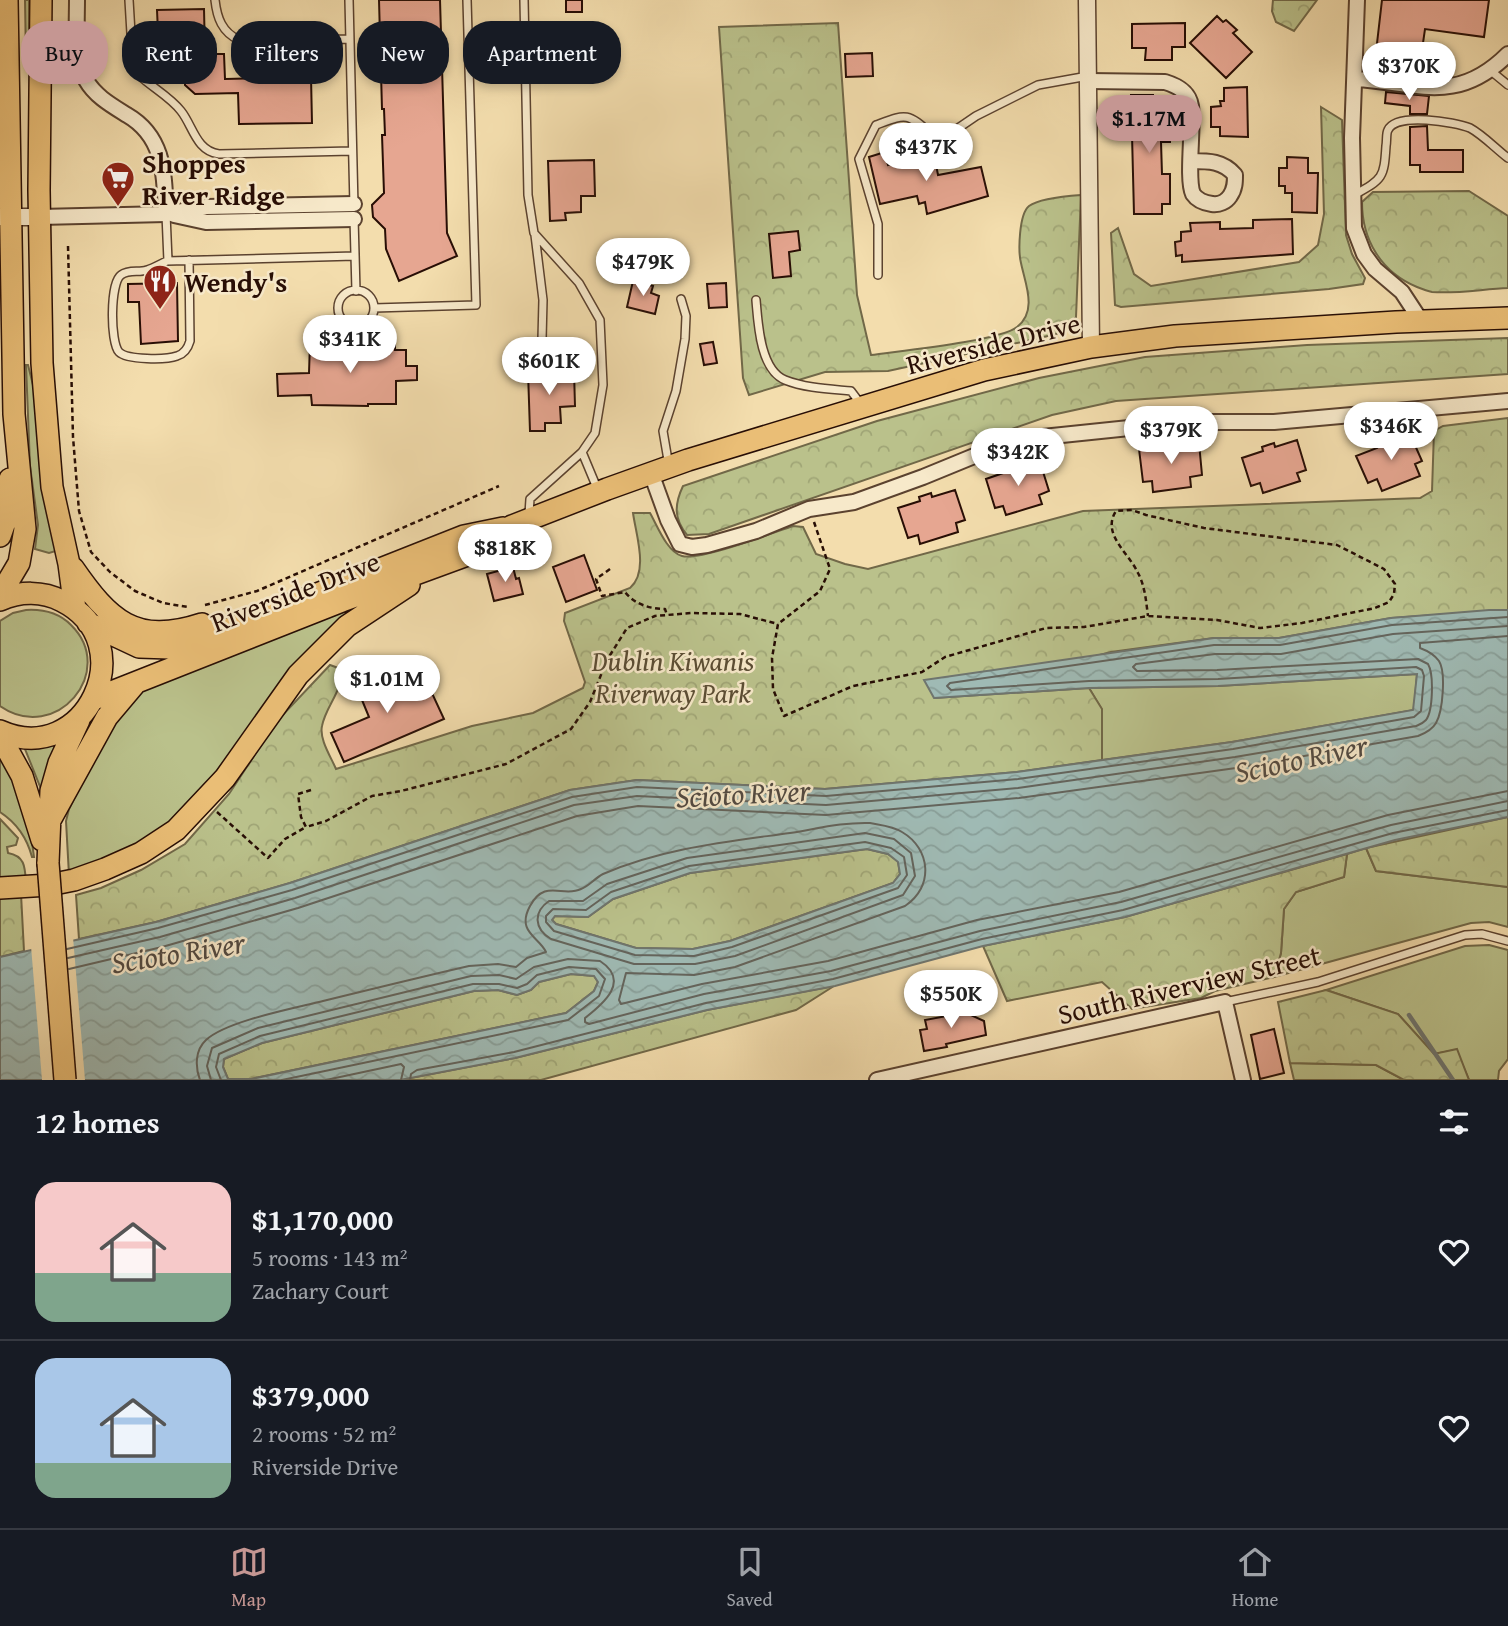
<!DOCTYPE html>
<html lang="en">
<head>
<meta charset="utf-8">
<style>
	:root { --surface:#171b24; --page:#242831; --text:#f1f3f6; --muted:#9ea1a6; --line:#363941; --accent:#c59692 }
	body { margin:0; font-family:"Gentium Book Plus",serif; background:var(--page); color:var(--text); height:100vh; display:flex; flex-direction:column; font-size:26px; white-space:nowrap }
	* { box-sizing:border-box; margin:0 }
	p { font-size:23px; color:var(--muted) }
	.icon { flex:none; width:38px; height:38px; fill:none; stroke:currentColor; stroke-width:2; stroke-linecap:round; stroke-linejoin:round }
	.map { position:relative; height:1080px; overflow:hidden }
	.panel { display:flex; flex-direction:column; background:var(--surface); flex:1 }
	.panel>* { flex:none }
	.banner { position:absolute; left:21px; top:21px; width:700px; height:63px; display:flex; gap:14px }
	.price { position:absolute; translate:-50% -60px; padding:0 16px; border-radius:24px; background:#fff; color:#222; font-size:23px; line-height:46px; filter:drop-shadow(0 2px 4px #0008) }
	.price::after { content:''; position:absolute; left:50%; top:42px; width:21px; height:16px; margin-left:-10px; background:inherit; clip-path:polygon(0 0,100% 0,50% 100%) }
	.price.active { background:var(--accent); color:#111 }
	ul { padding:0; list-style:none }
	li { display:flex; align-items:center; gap:21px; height:175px; padding:0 35px }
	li+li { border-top:2px solid var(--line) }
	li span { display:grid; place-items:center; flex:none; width:196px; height:140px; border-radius:21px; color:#555 }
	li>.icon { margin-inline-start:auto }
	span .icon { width:84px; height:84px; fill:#fffc; stroke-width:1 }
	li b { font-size:30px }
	h2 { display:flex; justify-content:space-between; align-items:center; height:84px; padding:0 35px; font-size:30px }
	.chip { padding:0 24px; border-radius:28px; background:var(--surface); box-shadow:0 4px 10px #0003; font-size:24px; line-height:63px }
	.chip.active { background:var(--accent); color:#111 }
	.tab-bar { display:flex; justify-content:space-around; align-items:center; height:98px; border-top:2px solid var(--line); background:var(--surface); font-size:19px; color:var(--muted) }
	.tab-bar a { display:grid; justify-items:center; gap:4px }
	.tab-bar .active { color:var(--accent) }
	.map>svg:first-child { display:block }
	.green { fill:#bac18b; stroke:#716848; stroke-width:2 }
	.forest { fill:url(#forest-crowns); stroke:#716848; stroke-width:2 }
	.water { fill:url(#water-waves); stroke:#6f756e; stroke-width:2; fill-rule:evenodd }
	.pier { fill:#f3ddad }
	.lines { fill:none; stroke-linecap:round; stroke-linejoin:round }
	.shore { stroke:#64645c; stroke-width:2 }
	.stream { stroke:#6f756e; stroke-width:4.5 }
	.building { fill:#e6a691; stroke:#280e05; stroke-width:2 }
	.service-casing { stroke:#5b422f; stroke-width:10 }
	.minor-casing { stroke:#5b422f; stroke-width:18 }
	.tertiary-casing { stroke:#5b422f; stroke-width:19 }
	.primary-casing { stroke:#280e05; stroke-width:24 }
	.path { stroke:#280e05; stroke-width:2.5; stroke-dasharray:5 3.5; stroke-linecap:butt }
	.service { stroke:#f7e9ca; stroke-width:7 }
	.minor { stroke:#f7e9ca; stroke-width:14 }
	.tertiary { stroke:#f7e9ca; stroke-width:16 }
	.primary { stroke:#eabe76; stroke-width:21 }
	.primary-bridge-casing { stroke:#280e05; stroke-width:24; stroke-linecap:butt }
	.primary-bridge { stroke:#eabe76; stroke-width:21 }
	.labels { text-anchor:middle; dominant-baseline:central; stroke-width:5; stroke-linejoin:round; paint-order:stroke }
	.poi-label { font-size:28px; font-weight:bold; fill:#280e05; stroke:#f7e9ca; text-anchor:start }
	.street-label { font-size:28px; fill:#280e05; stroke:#f7e9ca }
	.park-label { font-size:28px; font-style:italic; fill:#5b4d34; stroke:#f7e9ca }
	.water-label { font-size:30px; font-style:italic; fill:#524a42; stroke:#f7e9ca }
</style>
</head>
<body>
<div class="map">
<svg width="1508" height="1080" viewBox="0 0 1508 1080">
	<defs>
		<pattern id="forest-crowns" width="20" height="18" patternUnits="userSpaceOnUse" patternTransform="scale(1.75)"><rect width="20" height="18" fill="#bac18b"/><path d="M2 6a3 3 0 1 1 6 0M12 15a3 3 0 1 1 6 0" fill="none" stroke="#a0a576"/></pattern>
		<pattern id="water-waves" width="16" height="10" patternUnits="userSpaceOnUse" patternTransform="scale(1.75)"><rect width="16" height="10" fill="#9fbab4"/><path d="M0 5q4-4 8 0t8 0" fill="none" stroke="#899f99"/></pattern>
	</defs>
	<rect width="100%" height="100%" fill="#f3ddad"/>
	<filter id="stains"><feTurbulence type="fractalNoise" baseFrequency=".00286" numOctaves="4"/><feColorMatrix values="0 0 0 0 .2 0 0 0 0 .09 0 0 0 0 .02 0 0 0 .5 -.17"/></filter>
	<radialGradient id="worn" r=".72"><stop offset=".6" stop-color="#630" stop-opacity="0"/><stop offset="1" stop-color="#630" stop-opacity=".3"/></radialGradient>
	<!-- green -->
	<path class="green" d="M25,0H29V60H26Z
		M26,365H28L37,401L59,550L49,553L35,549L38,525L30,466Z
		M345,603L352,616L226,768L152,839L69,875L66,821L69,809L102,740L142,690Z
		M26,610C43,609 59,613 71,625C118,671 56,745 0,706V621L13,613Z
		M1417,674L1414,710L1232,742L1102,760V710L1089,688L1218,686Z
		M59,740L41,789L23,744Z
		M0,757C18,779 31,828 34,857H32C27,838 17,823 0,812Z
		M0,819L18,838L16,845L7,847L8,853C25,856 25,867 26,883H0Z
		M1366,848L1376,871L1508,887V927L1489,922L1471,923L1274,977L1281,953L1284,909L1296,892L1344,877L1347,854Z
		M1489,945L1508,950V1059L1499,1071L1498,1080H1469L1456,1050L1434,1054L1398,1014L1326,990L1465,946Z
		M1290,1063L1376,1065L1404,1080H1294Z"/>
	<!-- forest -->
	<path class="forest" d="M1273,0H1317L1294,31L1276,22L1272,11Z
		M838,23L857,295L871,355C898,351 1000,341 1017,327C1038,311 1025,283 1021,263C1018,251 1019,214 1029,206C1040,198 1067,196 1081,195L1076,317L1063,332L1040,338L888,371L825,372L749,395L743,378L719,27Z
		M1321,107L1342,120L1346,235L1352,254L1365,278L1363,284L1329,289L1121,307L1115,305L1111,233L1118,228L1134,274L1151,286L1299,262L1318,245L1324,214Z
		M1469,191L1508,216V288C1483,289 1457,294 1432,292C1427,291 1422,289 1417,287C1381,272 1362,240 1362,202L1373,192Z
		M1508,338V374L1116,401L1052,415L709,534L687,535C674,519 674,505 683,486L877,421L1039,378L1145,357L1307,345Z
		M1508,418V610L1391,618L1279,638H1214L1111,652L934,698L1089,688L1102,709V760L1017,772L825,789L637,780L570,790L290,883L156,922L79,939L76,895L101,888L141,870L185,844L229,794L277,721L330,665L341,669C343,692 326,705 322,726C319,739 331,757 336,769L472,726L533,713L583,688L585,682L564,621L565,613L630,588C649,572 636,535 633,513H650C657,525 667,552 682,556C700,561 772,533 793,526L803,527L816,554L845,564L868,569L1083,511L1420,498L1432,491L1434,431L1443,426Z
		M1508,817V887L1376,871L1366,848Z
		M867,849L888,854L898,861L900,874L893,883L730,941L693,949L636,948L556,924L552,920L555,916L588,917L613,899L690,873Z
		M1347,854L1344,877L1296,892L1284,909L1281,953L1274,977L1215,991L1201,998L1132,1009L1102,982L1007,1001L983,946L1125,917Z
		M21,894L24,951L0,957V896Z
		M571,974L594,976L598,982L594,991L566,1013L251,1079H228L223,1067L224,1059L262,1043L474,991L498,990L517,995L531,990L539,982Z
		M834,986L796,1010L541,1080H400L515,1058L707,1010Z
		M1326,990L1398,1014L1434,1054L1457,1049L1469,1080H1404L1376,1065L1290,1063L1278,1002Z"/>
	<!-- water -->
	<path class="water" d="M1489,610H1508V817L1395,840L1125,917L983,946L835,986L707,1010L515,1058L400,1080H0V957L156,922L290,883L570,790L637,780L825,789L1017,772L1232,742L1413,710L1417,674L1218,686L1089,688L934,698L924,680L1214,638H1279L1391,618ZM867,849L888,854L898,862L900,874L893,883L730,941L693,949L636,948L556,924L552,920L555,916L588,917L613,899L690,873ZM571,974L594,976L598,982L594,991L566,1013L251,1079H228L223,1067L224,1059L262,1043L474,991L498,990L517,995L531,990L539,982Z"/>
	<!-- pier -->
	<path class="pier" d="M73,937L85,1080H42L31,946Z"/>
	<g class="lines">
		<!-- shore -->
		<path class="shore" d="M865,833L894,839L911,853L915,876L903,895L735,956L695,964H634L551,939C534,929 533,912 549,901H583L607,884L687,858Z
			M865,842L891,848L904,857L907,875L898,888L732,947L694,956L635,955L554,931L546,922V916L553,909L586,910L611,892L689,866Z
			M67,949L158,928L292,890L572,797L637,787L826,796L1018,779L1233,749L1414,717L1421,711L1424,676L1422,670L1416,667L1218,679L1089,681L951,690L947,686L950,683L1214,645H1280L1392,625L1508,617
			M68,958L160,937L295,898L574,805L637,796L826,805L1018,788L1235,757L1416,726C1421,724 1422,724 1426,720C1433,711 1434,674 1428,664L1418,659L1217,670L1137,671L1133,667L1136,664L1215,654H1281L1393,634L1508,626
			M69,969L162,947L298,908L577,816L638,806L826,815L1019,798L1236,768L1418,736C1426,733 1432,730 1436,723C1443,711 1446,672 1439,661C1434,654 1428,651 1420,648V643L1508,636
			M200,1080C195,1067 195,1050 206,1040C226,1021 295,1008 323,1001C372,989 421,977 469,966L498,964L516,967L527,958L546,952C539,937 516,932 530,906C545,878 563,898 581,889C589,886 595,878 603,874C664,848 726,842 790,833C816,829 843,822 870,823C880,825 893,826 902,832C931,849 934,887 905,906L735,967L694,975L626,973L619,1000L621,1004L702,984L828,961L977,920L1119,892L1388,815L1508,791
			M211,1080L207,1066L212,1048L258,1028L471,976L499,975L516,979L534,967L568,959L600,961C631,981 603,1004 585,1018V1022L589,1024L704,994L831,971L980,931L1121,902L1391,825L1508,801
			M221,1080L216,1067L219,1054L260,1036L473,984H499L517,988L527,984L537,975L569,967L596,969L605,979L599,996L568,1020L282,1080
			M326,1080L401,1064L404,1067L401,1080
			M410,1080L411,1074L417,1070L514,1052L706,1003L833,979L982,939L1123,910L1393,833L1508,810"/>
		<!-- stream -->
		<path class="stream" d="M1409,1015L1453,1080"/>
	</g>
	<!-- building -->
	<path class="building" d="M379,0H440L447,233L457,256L399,281L386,249L385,229L373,217L372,205L384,193L382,135H385L384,109H382Z
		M566,0H582V12H566Z
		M1382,0H1489L1484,37L1425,29L1421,57L1376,52Z
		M204,9L205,54H224L225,79L311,77L312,123L239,124L238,93L195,94L185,85V55H159L157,10Z
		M1217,16L1223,22L1226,20L1237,30L1233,33L1252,52L1226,78L1190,43Z
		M1185,23V47H1172V60H1145L1146,48H1132V24Z
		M872,53L873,76L846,77L845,54Z
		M1247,87L1248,137L1220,136V127H1211V107L1221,106L1220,101H1224V88Z
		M1386,92L1429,96L1427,114H1410V106L1385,103Z
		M1131,95H1153V101H1160L1161,112H1169L1170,142H1161L1162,174H1170V204H1162V214H1134Z
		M1427,126L1428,150H1463V172H1420V165H1410V127Z
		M885,152L888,165L934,154L938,175L981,167L988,196L927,214L925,202L919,204L917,196L880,204L869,157Z
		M1287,157L1308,158V173H1318L1317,213L1292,212V193H1285V186H1279V168H1287Z
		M594,160L595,196H581V212L565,213L566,220L550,221L548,161Z
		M1292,219L1293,254L1182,262V255L1176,256L1175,242L1181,241V232L1191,231L1190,223L1220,222V229L1253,228V220Z
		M798,231L800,250L789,252L791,276L773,278L769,234Z
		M633,281L653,286L651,293L659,296L655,314L627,307Z
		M177,283L178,341L141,344L139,302H128V284Z
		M726,283L727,307L709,308L707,284Z
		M367,342H395V350H406V366H417V380L396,381V404H368V406L312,405L311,395L278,396L277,374L309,373L310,343H340V346H367Z
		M713,342L717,363L704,365L700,344Z
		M555,371H574L575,406L560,407L561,423H545V431H530L528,372Z
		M1410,434L1422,461L1415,464L1420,476L1382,491L1377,479L1368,483L1356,456L1377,448L1375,443L1388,438L1389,442Z
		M1297,440L1306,470L1297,473L1300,481L1263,493L1260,483L1251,486L1242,458L1263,451L1262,447L1274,443L1275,447Z
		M1173,442L1174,446L1199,443L1202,475L1190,477L1191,487L1153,492L1152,481L1143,482L1139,449L1162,447L1161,444Z
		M1040,462L1049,491L1039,495L1042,504L1006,515L1003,506L995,508L986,479L1006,472L1005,468L1017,464L1019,469Z
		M955,490L965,520L956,523L958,532L920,544L918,535L908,538L898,508L920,501L919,497L931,493L932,497Z
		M584,555L597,590L566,602L553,567Z
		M513,567L516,579L519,578L523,594L494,601L487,574Z
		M400,667L405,679L409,678L417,697L431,691L444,719L344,762L331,733L369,717L362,700L367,698L361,684Z
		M962,1011L984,1021L986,1035L946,1044L947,1047L924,1051L920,1030L927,1029L925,1020L947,1016V1013Z
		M1274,1029L1284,1073L1260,1079L1251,1035Z"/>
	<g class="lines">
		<defs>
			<path id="service" d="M129,0L133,67C141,82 167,93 181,111C193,126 196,151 219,154L352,151
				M215,0C217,18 222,32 239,40L350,39
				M349,0L354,206
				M524,0L528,195L534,233L579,283L600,320L603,385L595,433L582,452L530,499L529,514
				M1491,71L1508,85
				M1354,195C1383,179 1384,178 1386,146C1387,141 1386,133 1388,130C1396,112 1455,122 1470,128C1483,135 1496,149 1508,158
				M166,214L168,261
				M354,218L356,291
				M535,235L543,300L542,339
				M189,260L190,341C188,348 184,354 177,356C166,360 127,360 119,352C110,342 110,283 121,275C129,269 139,273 147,270C154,268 160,264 167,261L355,256
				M878,275V224L859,159L876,125C906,114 907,112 931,134L954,131L976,116L1038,85L1088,76
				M338 308a18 18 0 1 1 36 0a18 18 0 1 1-36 0Z
				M756,300C758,323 760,370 785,380C805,388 830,389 851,391L860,403
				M374,308L476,305L467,0
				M582,452L597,488
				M669,466L663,431L676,391L685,339L686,316L681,299
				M1225,1002L1318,982L1465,935L1482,934L1508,941"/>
			<path id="minor" d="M77,0C77,25 74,57 86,80C95,96 111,105 127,115C165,137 164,175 166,214
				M1357,0L1352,138L1354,228L1364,254L1375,269L1402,292L1421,321
				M1356,79C1419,83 1457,105 1508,54
				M1089,81L1165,82C1178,86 1189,92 1191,106C1194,126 1186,179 1193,194C1197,200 1205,203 1212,204C1219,205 1226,202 1230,196C1235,189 1235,182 1235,175C1223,161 1209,161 1191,161
				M174,215L206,222L354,219
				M40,217L166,214L206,207L354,204
				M651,473L668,520L680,544L692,547L707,545L756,531L809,509L854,502L923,477L984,452L1033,438L1187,422H1274L1508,401
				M877,1080L1225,1002L1243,1080"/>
			<path id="tertiary" d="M1087,0L1091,347
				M0,217H40"/>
			<path id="primary" d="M41,0L39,190L42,363L52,487L69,564L75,609
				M0,536L6,519L10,479
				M73,568C109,620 135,646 202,624
				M0,595L19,563L25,529L14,414L7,0
				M0,600C20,591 43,591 62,601C145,643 85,769 0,731
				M88,623L139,647L170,648L221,632L464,536L503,528
				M94,699L342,601L473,553L512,526L607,489L688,460L984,370L1091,347L1175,336L1396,322L1508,318
				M0,736L22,776L42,840
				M48,824L107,717L134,685
				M48,863L51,791L59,763L79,720
				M0,888L49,885L74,880L105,869L141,853L176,830L225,778L298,675L347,626L409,585"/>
		</defs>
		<!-- service casing -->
		<use href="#service" class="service-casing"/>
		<!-- minor casing -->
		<use href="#minor" class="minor-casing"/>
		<!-- tertiary casing -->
		<use href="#tertiary" class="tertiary-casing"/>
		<!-- primary casing -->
		<use href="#primary" class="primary-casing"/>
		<!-- path -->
		<path class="path" d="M68,246L73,437L79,511L91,552L110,572L135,591L163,603L188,607
			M814,522L830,569L820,591L778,624L772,658L773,689L784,716L853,686L922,672L945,657L1046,628L1084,627L1148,616L1217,620L1260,628L1302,623L1375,608L1389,602L1394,594L1395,584L1384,569L1337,545L1204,528L1146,515L1132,510L1116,511C1101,534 1129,553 1138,573C1145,586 1146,601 1148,616
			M610,569L596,579L602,596L625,592C634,604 650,609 665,609L667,615
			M205,605L257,591L499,486
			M311,790L298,794L301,817L306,827L326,821L372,796L401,791L506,764L571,729L590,702L607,660L627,628L655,616L691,613L740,614L778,624
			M217,812L268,858L285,839L306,827"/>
		<!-- service -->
		<use href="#service" class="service"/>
		<!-- minor -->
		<use href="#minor" class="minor"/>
		<!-- tertiary -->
		<use href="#tertiary" class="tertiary"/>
		<!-- primary -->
		<use href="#primary" class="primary"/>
		<defs>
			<path id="primary-bridge" d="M48,863L65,1080"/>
		</defs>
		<!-- primary-bridge casing -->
		<use href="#primary-bridge" class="primary-bridge-casing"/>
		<!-- primary-bridge -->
		<use href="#primary-bridge" class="primary-bridge"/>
	</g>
	<!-- icons -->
	<defs>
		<symbol id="supermarket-pin" viewBox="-11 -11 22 30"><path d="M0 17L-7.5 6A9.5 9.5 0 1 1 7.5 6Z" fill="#8f2418" stroke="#f7e9ca"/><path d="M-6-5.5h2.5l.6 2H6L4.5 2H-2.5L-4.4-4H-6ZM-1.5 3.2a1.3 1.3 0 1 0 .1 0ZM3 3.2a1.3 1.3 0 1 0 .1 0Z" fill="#fff"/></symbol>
		<symbol id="restaurant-pin" viewBox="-11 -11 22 30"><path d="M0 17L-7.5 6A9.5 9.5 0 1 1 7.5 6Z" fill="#8f2418" stroke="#f7e9ca"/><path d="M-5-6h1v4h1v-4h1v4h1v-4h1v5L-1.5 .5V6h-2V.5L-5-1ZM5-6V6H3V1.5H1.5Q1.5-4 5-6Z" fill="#fff"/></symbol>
	</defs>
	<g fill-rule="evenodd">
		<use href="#supermarket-pin" x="99" y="159" width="38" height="52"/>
		<use href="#restaurant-pin" x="141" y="262" width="38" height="52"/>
	</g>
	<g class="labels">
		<!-- poi labels -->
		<g class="poi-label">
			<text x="142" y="162">Shoppes<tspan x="142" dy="32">River Ridge</tspan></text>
			<text x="184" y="281">Wendy's</text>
		</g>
		<!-- street labels -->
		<g class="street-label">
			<text transform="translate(993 343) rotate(-14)">Riverside Drive</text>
			<text transform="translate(295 591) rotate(-21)">Riverside Drive</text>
			<text transform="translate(1189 984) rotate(-13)">South Riverview Street</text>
		</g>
		<!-- park labels -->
		<g class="park-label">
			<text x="673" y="660">Dublin Kiwanis<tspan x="673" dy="32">Riverway Park</tspan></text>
		</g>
		<!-- water labels -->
		<g class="water-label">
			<text transform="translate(1301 758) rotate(-12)">Scioto River</text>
			<text transform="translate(743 793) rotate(-3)">Scioto River</text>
			<text transform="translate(178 952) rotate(-9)">Scioto River</text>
		</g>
	</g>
	<rect width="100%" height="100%" filter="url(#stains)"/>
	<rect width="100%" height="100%" fill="url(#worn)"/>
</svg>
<b class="price" style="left:1409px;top:102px">$370K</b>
<b class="price active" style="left:1149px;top:155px">$1.17M</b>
<b class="price" style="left:926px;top:183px">$437K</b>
<b class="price" style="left:643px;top:298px">$479K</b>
<b class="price" style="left:350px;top:375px">$341K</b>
<b class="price" style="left:549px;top:397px">$601K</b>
<b class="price" style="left:1391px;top:462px">$346K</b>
<b class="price" style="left:1171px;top:466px">$379K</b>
<b class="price" style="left:1018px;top:488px">$342K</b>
<b class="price" style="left:505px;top:584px">$818K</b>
<b class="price" style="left:387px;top:715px">$1.01M</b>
<b class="price" style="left:951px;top:1030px">$550K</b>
<div class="banner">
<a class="chip active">Buy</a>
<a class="chip">Rent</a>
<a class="chip">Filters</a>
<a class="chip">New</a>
<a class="chip">Apartment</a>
</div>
</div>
<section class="panel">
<h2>12 homes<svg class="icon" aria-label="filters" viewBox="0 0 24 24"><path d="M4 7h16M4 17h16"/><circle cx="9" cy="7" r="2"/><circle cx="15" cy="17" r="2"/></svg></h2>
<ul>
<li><span style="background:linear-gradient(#f6c9c9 65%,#7fa58c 0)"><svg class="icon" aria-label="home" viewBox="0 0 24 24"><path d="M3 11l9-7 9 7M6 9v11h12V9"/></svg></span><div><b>$1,170,000</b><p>5 rooms · 143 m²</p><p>Zachary Court</p></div><svg class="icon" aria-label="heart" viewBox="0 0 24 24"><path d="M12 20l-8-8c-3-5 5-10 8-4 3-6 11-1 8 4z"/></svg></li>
<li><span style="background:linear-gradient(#a9c7e8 75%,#7fa58c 0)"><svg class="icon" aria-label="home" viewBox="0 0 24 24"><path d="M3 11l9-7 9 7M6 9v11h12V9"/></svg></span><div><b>$379,000</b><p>2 rooms · 52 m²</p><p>Riverside Drive</p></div><svg class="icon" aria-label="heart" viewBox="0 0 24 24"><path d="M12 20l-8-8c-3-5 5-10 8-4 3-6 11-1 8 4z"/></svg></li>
</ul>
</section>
<nav class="tab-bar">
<a class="active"><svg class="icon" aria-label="map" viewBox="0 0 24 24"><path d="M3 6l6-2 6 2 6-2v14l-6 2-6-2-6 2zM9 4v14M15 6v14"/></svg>Map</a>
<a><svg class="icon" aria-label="saved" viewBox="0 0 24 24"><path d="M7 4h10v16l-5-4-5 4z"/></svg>Saved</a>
<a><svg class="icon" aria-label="home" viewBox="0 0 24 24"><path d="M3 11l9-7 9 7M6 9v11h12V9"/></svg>Home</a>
</nav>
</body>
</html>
